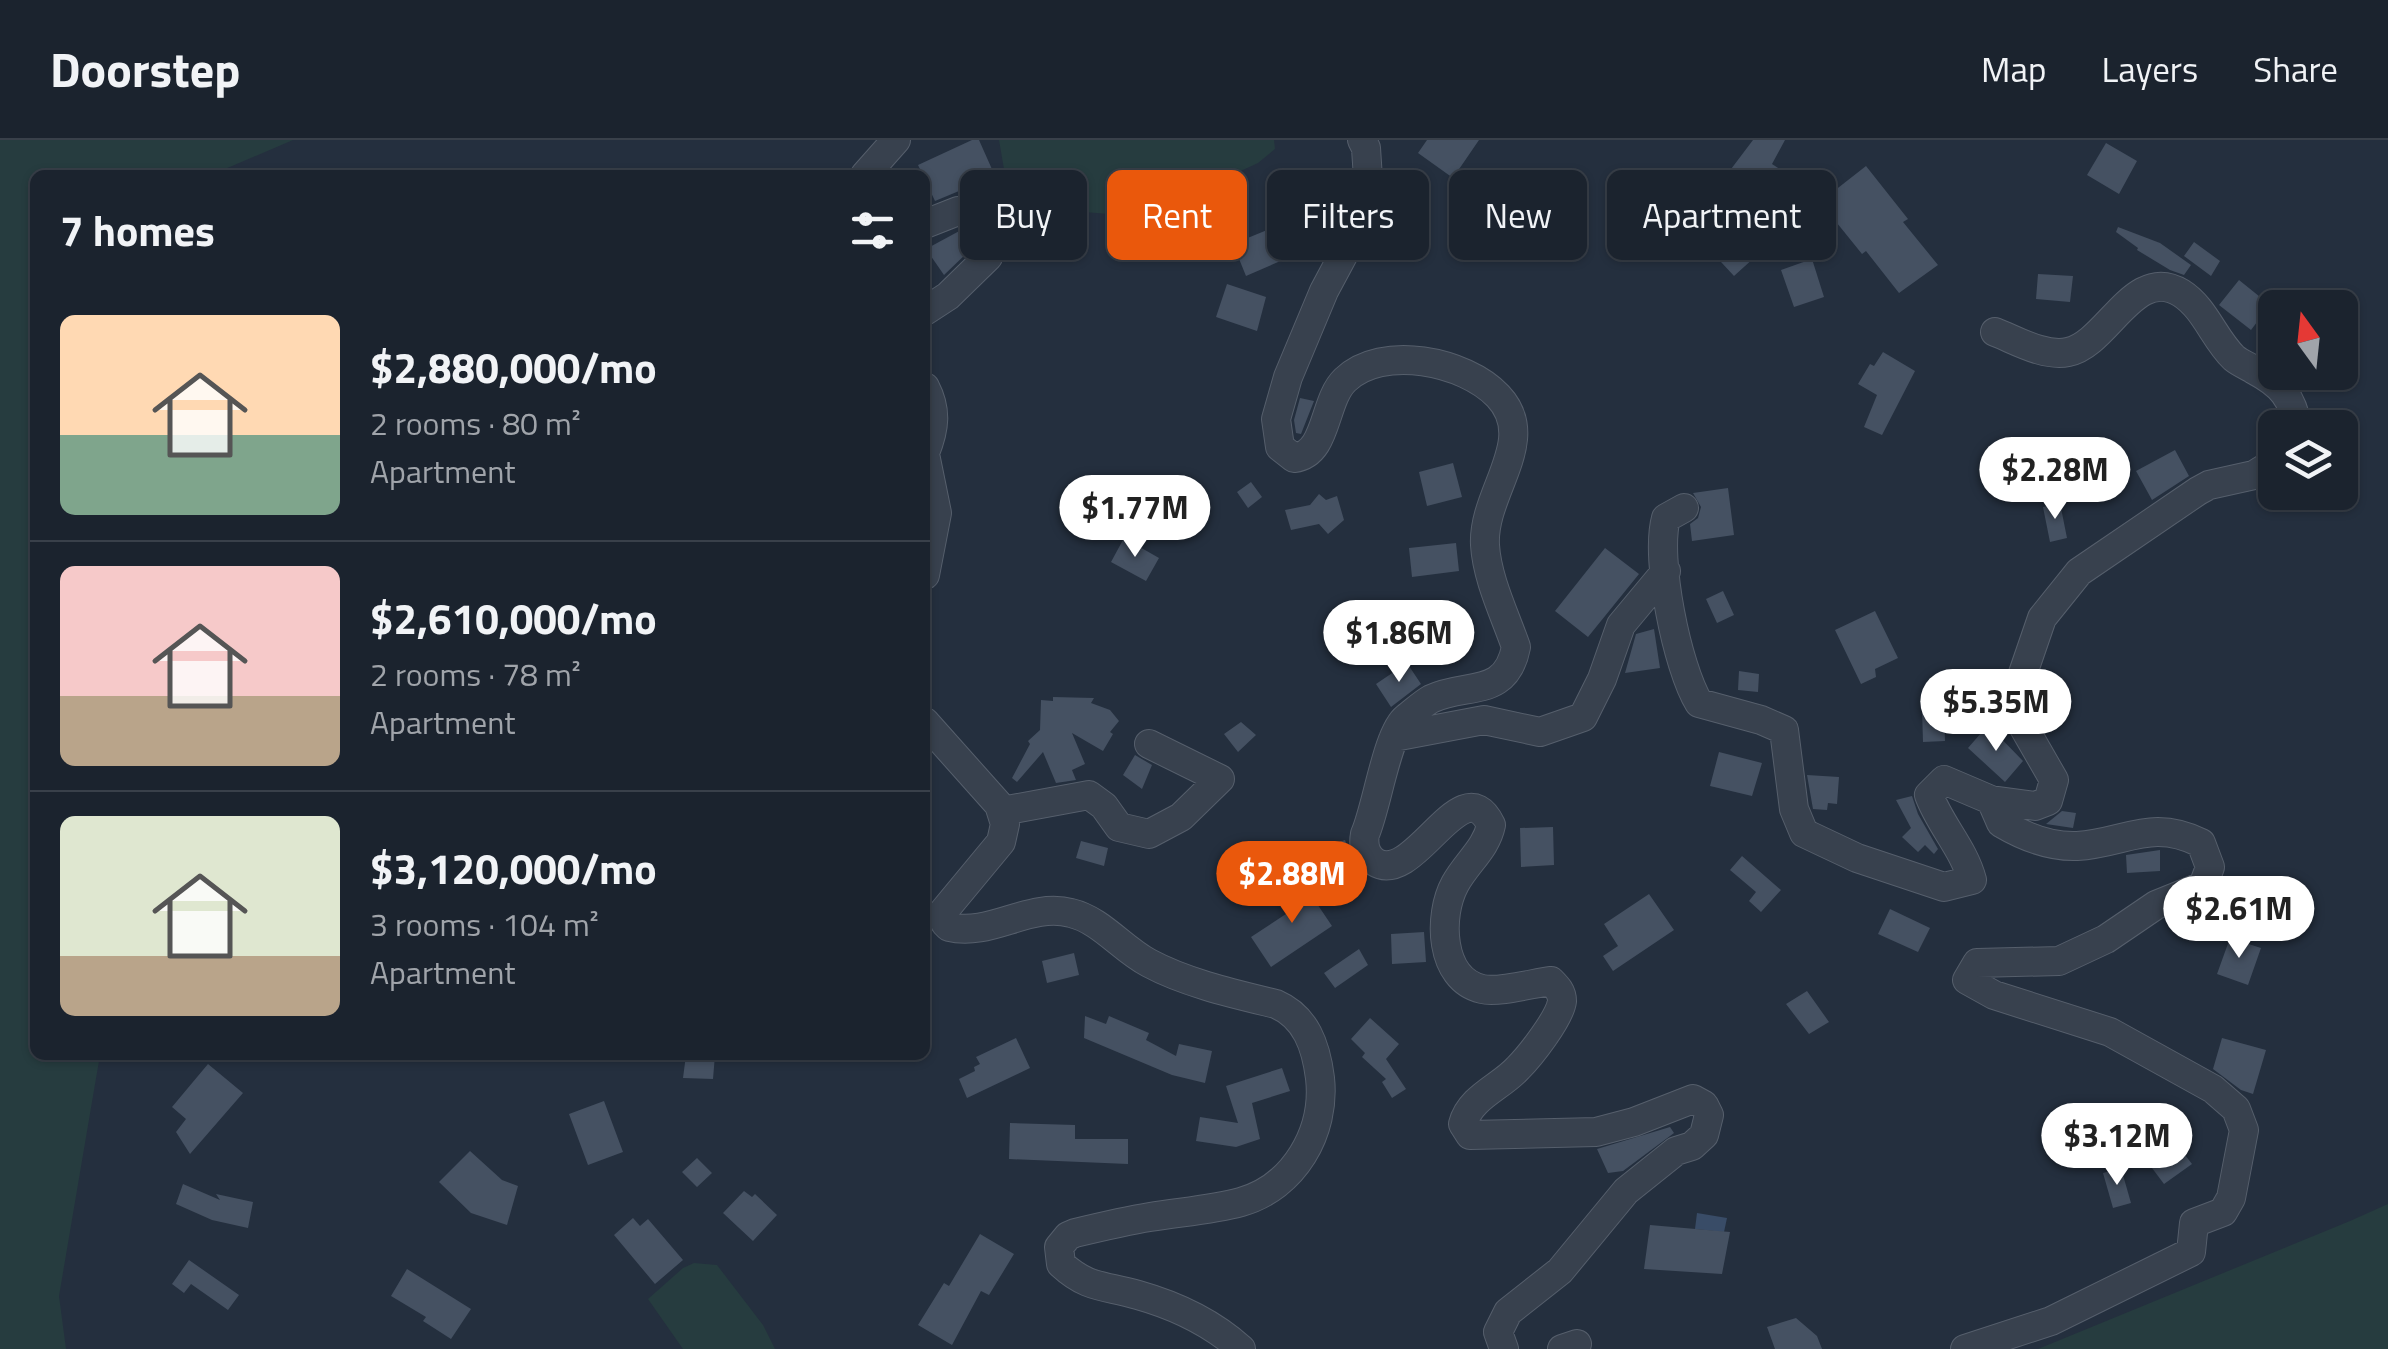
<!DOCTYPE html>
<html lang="en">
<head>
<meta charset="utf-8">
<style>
	:root { --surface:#1b232e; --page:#282f3a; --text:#f1f3f6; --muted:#a0a4aa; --line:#39404a; --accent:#ea580c }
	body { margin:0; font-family:"Titillium Web",sans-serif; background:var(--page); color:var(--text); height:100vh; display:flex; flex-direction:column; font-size:38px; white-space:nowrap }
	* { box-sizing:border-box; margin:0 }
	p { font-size:32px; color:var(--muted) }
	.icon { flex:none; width:55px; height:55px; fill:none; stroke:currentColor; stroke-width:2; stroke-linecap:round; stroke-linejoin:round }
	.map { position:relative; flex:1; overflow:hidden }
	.sheet { position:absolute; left:30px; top:30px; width:900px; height:890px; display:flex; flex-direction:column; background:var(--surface); border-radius:15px; box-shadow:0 2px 8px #0004,0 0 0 2px var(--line) }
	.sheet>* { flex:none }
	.top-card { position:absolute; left:960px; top:30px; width:950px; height:90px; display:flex; gap:20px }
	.needle { width:65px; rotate:345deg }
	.buttons { position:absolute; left:2258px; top:150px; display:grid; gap:20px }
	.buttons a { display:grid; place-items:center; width:100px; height:100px; border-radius:15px; background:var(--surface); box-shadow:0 2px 8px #0004,0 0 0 2px var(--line); font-size:50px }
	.price { position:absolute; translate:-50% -85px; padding:0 22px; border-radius:35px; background:#fff; color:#222; font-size:32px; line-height:65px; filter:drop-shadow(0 2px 5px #0008) }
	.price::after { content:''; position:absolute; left:50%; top:60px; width:30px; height:22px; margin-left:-15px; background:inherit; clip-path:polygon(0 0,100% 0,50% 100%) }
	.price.selected { background:var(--accent); color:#fff }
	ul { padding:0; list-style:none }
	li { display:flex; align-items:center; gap:30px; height:250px; padding:0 30px }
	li+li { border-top:2px solid var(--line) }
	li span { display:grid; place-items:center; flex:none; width:280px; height:200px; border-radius:15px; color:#555 }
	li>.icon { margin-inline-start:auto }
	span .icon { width:120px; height:120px; fill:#fffc; stroke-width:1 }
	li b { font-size:42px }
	h2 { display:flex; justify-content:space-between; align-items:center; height:120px; padding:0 30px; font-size:42px }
	.chip { padding:0 35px; border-radius:15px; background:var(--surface); box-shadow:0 2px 8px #0004,0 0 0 2px var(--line); font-size:35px; line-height:90px }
	.chip.selected { background:var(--accent); color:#fff }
	header { display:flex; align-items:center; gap:60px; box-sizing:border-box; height:140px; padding:0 50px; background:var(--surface); border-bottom:2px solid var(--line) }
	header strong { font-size:48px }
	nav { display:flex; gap:55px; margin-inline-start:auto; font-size:35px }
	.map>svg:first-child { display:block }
	.green { fill:#263c3f }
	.water { fill:#394c67 }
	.building { fill:#455162 }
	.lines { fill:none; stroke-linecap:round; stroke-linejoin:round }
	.minor-casing { stroke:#565f6c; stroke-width:30 }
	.minor { stroke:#38414e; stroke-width:28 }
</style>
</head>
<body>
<header>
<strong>Doorstep</strong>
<nav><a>Map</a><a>Layers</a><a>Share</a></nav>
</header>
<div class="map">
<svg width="2388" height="1209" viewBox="0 0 2388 1209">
	<rect width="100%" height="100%" fill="#242f3e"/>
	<!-- green -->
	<path class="green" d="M0,0H293L211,35H35V915H100L59,1156L66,1209H0Z
		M999,0H1274L1275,9L1258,23L1221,40L1191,81L1073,71L1010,118L991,60L1005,35Z
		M2388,1064V1209H2038L2350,1081Z
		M694,1123L717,1125L763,1185L775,1209H683L648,1159L683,1128Z"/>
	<!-- water -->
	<path class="water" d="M1697,1073L1727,1078L1724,1092L1695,1089Z"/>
	<!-- building -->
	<path class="building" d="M972,0H979L995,36L935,61L918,25Z
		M1427,0H1479L1453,38L1418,13Z
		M1753,0H1785L1772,24L1781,30L1755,65L1722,41Z
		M2106,3L2137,21L2119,54L2087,35Z
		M1866,26L1908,79L1903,82L1938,125L1899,153L1866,111L1862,114L1820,62Z
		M1513,35L1551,61L1520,105L1482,79Z
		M1736,76L1765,108L1734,136L1696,95L1708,84L1717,94Z
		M1657,83L1659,101L1625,106L1622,88Z
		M2118,87L2160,103L2191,125L2184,135L2170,130L2137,110L2138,108L2116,92Z
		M1272,88L1285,119L1246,136L1233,104Z
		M963,89L969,111L944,135L926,109Z
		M2194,102L2220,121L2211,136L2184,116Z
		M1812,119L1824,157L1794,167L1781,130Z
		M2038,134L2073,136L2070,162L2036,159Z
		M2239,140L2270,165L2251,190L2219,165Z
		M1227,144L1266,157L1257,191L1216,177Z
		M1883,212L1915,231L1882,295L1864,287L1877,255L1858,244L1870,224L1874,226Z
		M1300,258L1314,261L1301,294L1296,293L1294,280Z
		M2175,310L2189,336L2152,360L2136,331Z
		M1453,323L1462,357L1427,366L1419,332Z
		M2076,330L2089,342L2076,355L2064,342Z
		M1251,342L1262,357L1248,368L1237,352Z
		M1728,348L1734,395L1692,401L1690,384L1698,378L1701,367L1693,353Z
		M1319,354L1326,360L1337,356L1344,380L1328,394L1319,384L1291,390L1285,370L1310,365Z
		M2060,363L2067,398L2050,402L2043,367Z
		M1124,398L1159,418L1146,441L1111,422Z
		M1456,403L1459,431L1412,437L1409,408Z
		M1605,408L1639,434L1588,497L1555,471Z
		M1723,451L1734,475L1717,483L1706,459Z
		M1875,471L1898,518L1875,529L1876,537L1861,544L1835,490Z
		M1654,489L1660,528L1625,533L1636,494Z
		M1407,523L1421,544L1391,567L1376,544Z
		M1739,531L1759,534L1758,552L1738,550Z
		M1053,557L1094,558L1091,563L1110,570L1119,581L1110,592L1113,594L1103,611L1072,593L1085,624L1072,630L1076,640L1056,643L1043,612L1017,642L1012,638L1030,604L1028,601L1040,590L1041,560L1053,561Z
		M1944,568L1945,601L1923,602L1922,569Z
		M1241,582L1256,595L1238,612L1224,594Z
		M1988,585L2023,621L2005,642L1968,608Z
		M1719,612L1762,623L1752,656L1710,646Z
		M1135,615L1152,625L1142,649L1123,635Z
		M1807,635L1839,637L1837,664L1828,663L1827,670L1813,669Z
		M1912,656L1918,674L1938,709L1934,714L1925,705L1918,712L1902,697L1911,688L1896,660Z
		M2062,671L2076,673L2073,688L2046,684Z
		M1553,687L1554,725L1521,727L1520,688Z
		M1345,700L1355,729L1324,739L1314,711Z
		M1081,701L1108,708L1104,726L1076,718Z
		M2160,710V731L2127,733L2126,715Z
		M1742,716L1781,750L1761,772L1749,761L1756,752L1730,730Z
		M1299,737L1332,786L1271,827L1251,797L1295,768L1286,742Z
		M1649,754L1674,790L1613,831L1603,816L1618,806L1604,784Z
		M1890,769L1930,788L1918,812L1878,794Z
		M1424,792L1426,822L1392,824L1391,794Z
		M2230,798L2261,808L2248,845L2217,834Z
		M1359,809L1368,825L1335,848L1324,833Z
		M1074,813L1079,835L1047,843L1042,821Z
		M1807,851L1829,882L1809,894L1786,864Z
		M1085,876L1106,884L1109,876L1149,893L1146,900L1176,916L1179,904L1212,911L1205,943L1172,935L1084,898Z
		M1370,878L1399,904L1386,919L1406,949L1392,958L1382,942L1386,939L1362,917L1365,913L1351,899Z
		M1016,898L1030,928L967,958L959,939L975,931L974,927L980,924L976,917Z
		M2222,898L2266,910L2253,954L2241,950L2213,929Z
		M686,915H715L713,939L683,938Z
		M208,924L243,953L190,1014L176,992L186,979L172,967Z
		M1282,928L1290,951L1252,963L1260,999L1236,1007L1196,1001L1200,977L1238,983L1226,946Z
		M604,961L623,1012L588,1025L569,974Z
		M2158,980L2192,1024L2164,1044L2131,1000Z
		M1010,983L1075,985V999H1128V1024L1009,1019Z
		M1670,987L1674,993L1623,1031L1608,1033L1597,1009Z
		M470,1011L502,1040L518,1046L507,1085L471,1073L439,1042Z
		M697,1018L712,1033L697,1047L682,1032Z
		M2121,1028L2131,1063L2113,1068L2103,1033Z
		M183,1044L220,1060L216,1054L253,1062L248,1088L212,1080L176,1064Z
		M744,1051L752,1057L755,1054L777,1075L753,1101L723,1073Z
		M633,1078L640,1086L648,1079L683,1120L655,1144L614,1095Z
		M1650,1085L1730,1092L1722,1134L1644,1129Z
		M980,1094L1014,1114L989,1155L981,1151L952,1205L918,1185L944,1143L949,1146Z
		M189,1120L239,1155L228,1170L191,1144L184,1153L172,1144Z
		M407,1129L471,1169L451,1199L423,1181L426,1177L391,1156Z
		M1796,1178L1817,1196L1822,1209H1775L1767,1187Z"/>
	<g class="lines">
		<defs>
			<path id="minor" d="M1362,0L1366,8L1369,54L1362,80L1324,151L1288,237L1276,279L1280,307L1294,318C1328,314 1323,261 1345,240C1382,204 1465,221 1498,256C1540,300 1482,352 1485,405C1487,439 1505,475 1516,507C1506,559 1466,542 1431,559C1422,564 1414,572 1406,578C1387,593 1377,667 1365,694C1363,705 1365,715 1375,722C1415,747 1462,624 1491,685C1486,709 1467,722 1455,744C1438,775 1439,839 1482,849C1498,853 1534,843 1551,841C1557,847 1562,852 1562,861C1560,878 1530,916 1518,928C1501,947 1470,957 1463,984L1470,995L1596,992L1634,982L1693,959L1704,965L1709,975L1704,995L1692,1006L1676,1011L1626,1051L1560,1131L1508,1172L1498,1192L1504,1209
				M865,35L896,0
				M925,84L958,71L980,74L988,117L948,156L925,171
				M1995,192C2016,200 2044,217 2068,212C2108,204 2134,124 2181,153C2205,168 2214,199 2234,218C2240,223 2248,226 2254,230C2282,245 2292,257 2298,288
				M925,247C937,270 935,288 925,313
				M925,314L937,373L925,435
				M1684,368L1666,378C1655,418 1677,527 1699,563L1761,580L1784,590L1794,669L1804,693L1857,718L1944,747L1972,740C1964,709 1940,685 1929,655L1944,640L1991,660
				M925,582L999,665L1005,684L1001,702L943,772L945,783L949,787C991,797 1029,762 1071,773C1101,780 1122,809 1149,823C1186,843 1235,854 1276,864C1306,877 1316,906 1320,938C1326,992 1294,1047 1241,1062C1212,1070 1180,1072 1150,1077C1125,1081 1100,1087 1075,1093L1068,1096L1059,1107L1061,1124C1088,1149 1104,1145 1138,1155C1177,1166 1211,1182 1241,1209
				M1394,597L1484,580L1540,592L1583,577L1602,539L1621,485L1666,431
				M1002,671L1089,655L1104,666L1119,687L1149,694L1181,677L1220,639L1149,604
				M1562,1209L1577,1204
				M1965,1209L2051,1181L2191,1112L2194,1083L2223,1072L2231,1058L2244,990L2236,969L2213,949L2110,892L1994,855L1967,840L1977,823L2059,821L2106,799L2156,765L2203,746L2210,727L2201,703C2151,678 2126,703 2077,706C2051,707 2023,696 2001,683L1991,660L2035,666L2048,661L2054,640L2023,586L2020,542L2042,478L2079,432L2198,351L2209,345L2254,335L2275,322"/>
		</defs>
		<!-- minor casing -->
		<use href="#minor" class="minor-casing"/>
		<!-- minor -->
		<use href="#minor" class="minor"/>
	</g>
</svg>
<div class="buttons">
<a><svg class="needle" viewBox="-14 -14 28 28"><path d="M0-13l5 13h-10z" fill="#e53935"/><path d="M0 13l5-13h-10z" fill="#a0a4aa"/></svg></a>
<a><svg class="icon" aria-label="layers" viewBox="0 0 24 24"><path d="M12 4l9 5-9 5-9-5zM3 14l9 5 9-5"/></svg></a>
</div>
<b class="price" style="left:2055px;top:382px">$2.28M</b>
<b class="price" style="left:1135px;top:420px">$1.77M</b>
<b class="price" style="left:1399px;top:545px">$1.86M</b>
<b class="price" style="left:1996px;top:614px">$5.35M</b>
<b class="price selected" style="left:1292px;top:786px">$2.88M</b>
<b class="price" style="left:2239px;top:821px">$2.61M</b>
<b class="price" style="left:2117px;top:1048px">$3.12M</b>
<div class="top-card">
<a class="chip">Buy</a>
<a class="chip selected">Rent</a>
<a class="chip">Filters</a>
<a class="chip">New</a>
<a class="chip">Apartment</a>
</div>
<section class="sheet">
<h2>7 homes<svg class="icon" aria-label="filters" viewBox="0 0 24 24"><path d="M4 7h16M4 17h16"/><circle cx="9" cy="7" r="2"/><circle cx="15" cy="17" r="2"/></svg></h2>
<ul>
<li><span style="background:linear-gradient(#ffd9b3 60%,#7fa58c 0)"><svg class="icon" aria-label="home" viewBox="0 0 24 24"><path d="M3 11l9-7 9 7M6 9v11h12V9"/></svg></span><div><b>$2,880,000/mo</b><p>2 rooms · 80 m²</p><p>Apartment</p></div></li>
<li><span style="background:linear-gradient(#f6c9c9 65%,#b9a48a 0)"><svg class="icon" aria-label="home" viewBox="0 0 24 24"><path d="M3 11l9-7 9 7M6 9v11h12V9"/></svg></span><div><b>$2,610,000/mo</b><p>2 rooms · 78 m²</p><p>Apartment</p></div></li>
<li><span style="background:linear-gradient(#dfe7d0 70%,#b9a48a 0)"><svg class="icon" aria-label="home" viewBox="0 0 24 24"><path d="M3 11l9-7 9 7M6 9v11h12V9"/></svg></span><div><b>$3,120,000/mo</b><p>3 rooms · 104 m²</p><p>Apartment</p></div></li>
</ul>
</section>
</div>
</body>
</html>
